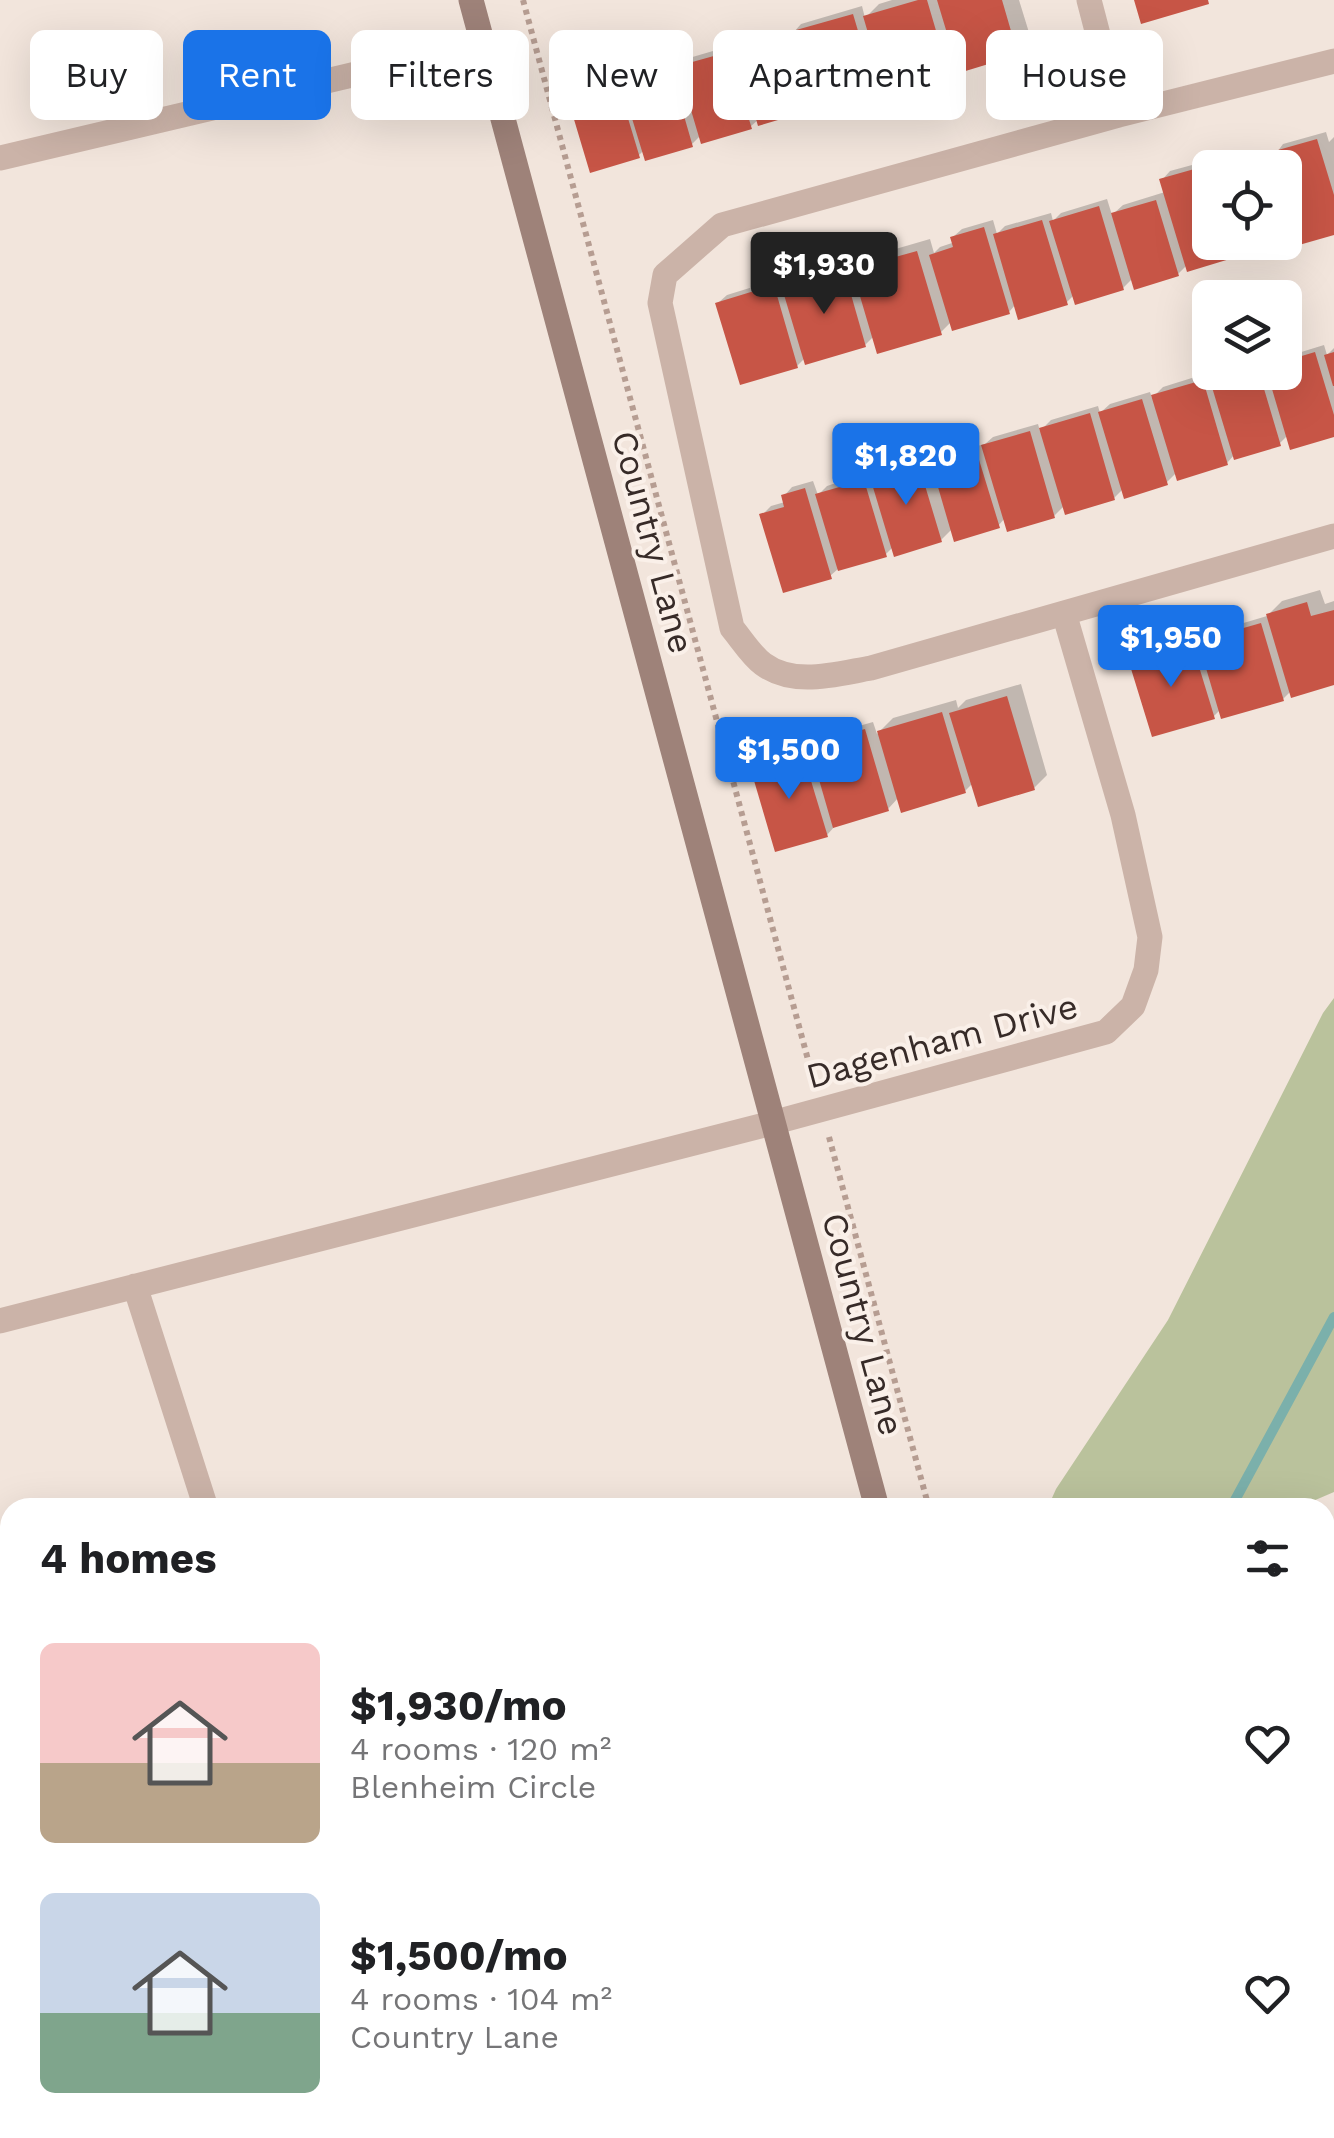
<!DOCTYPE html>
<html lang="en">
<head>
<meta charset="utf-8">
<style>
	:root { --surface:#fff; --page:#f2f2f2; --text:#202124; --muted:#757577; --accent:#1a73e8 }
	body { margin:0; font-family:"Work Sans",sans-serif; background:var(--page); color:var(--text); height:100vh; display:flex; flex-direction:column; font-size:38px; white-space:nowrap }
	* { box-sizing:border-box; margin:0 }
	p { font-size:32px; color:var(--muted) }
	.icon { flex:none; width:55px; height:55px; fill:none; stroke:currentColor; stroke-width:2; stroke-linecap:round; stroke-linejoin:round }
	.map { position:relative; flex:1; overflow:hidden }
	.panel { position:absolute; left:0px; top:1498px; width:1335px; height:642px; display:flex; flex-direction:column; background:var(--surface); border-radius:30px 30px 0 0; box-shadow:0 10px 40px #0002 }
	.panel>* { flex:none }
	.banner { position:absolute; left:30px; top:30px; width:1275px; height:90px; display:flex; gap:20px }
	.buttons { position:absolute; left:1192px; top:150px; display:grid; gap:20px }
	.buttons a { display:grid; place-items:center; width:110px; height:110px; border-radius:15px; background:var(--surface); box-shadow:0 10px 40px #0002; font-size:50px }
	.price { position:absolute; translate:-50% -85px; padding:0 22px; border-radius:10px; background:var(--accent); color:#fff; font-size:32px; line-height:65px; filter:drop-shadow(0 2px 5px #0008) }
	.price::after { content:''; position:absolute; left:50%; top:60px; width:30px; height:22px; margin-left:-15px; background:inherit; clip-path:polygon(0 0,100% 0,50% 100%) }
	.price.current { background:#222; color:#fff }
	ul { padding:0; list-style:none }
	li { display:flex; align-items:center; gap:30px; height:250px; padding:0 40px }
	li span { display:grid; place-items:center; flex:none; width:280px; height:200px; border-radius:15px; color:#555 }
	li>.icon { margin-inline-start:auto }
	span .icon { width:120px; height:120px; fill:#fffc; stroke-width:1 }
	li b { font-size:42px }
	h2 { display:flex; justify-content:space-between; align-items:center; height:120px; padding:0 40px; font-size:42px }
	.pill { padding:0 35px; border-radius:15px; background:var(--surface); box-shadow:0 10px 40px #0002; font-size:35px; line-height:90px }
	.pill.current { background:var(--accent); color:#fff }
	.map>svg:first-child { display:block }
	.green { fill:#bac29c }
	.shadow { fill:#0003 }
	.lines { fill:none; stroke-linecap:round; stroke-linejoin:round }
	.stream { stroke:#7bb0ab; stroke-width:10 }
	.building { fill:#c75546 }
	.path { stroke:#b69d92; stroke-width:6; stroke-dasharray:5 5; stroke-linecap:butt }
	.street { stroke:#cbb3a8; stroke-width:25 }
	.secondary { stroke:#9e8279; stroke-width:25 }
	.labels { text-anchor:middle; dominant-baseline:central; stroke-width:8; stroke-linejoin:round; paint-order:stroke }
	.street-label { font-size:35px; fill:#372b28; stroke:#faf0e9 }
</style>
</head>
<body>
<div class="map">
<svg width="1334" height="2138" viewBox="0 0 1334 2138">
	<rect width="100%" height="100%" fill="#f2e5dc"/>
	<!-- green -->
	<path class="green" d="M1334,998V1492L1299,1507H1048L1056,1489L1168,1320L1323,1013Z
		M746,2130H980L976,2138H741Z"/>
	<!-- shadow -->
	<path class="shadow" d="M892,0H1019L1031,39L1017,53L966,68L951,83L883,77L874,86L812,101L803,110L759,119L750,127L701,135L692,144L644,150L638,156L570,97L579,88L626,76L632,70L678,57L681,67L689,58L737,44L740,54L748,46L793,33L801,24L862,6L865,18L879,4Z
		M1326,132L1329,142L1334,137V232L1297,230L1285,241V168H1232L1275,155L1283,144Z
		M1214,159L1216,168H1210V242H1281L1241,246L1232,256L1187,265L1178,274L1133,278L1123,288L1074,295L1066,303L1016,304L1009,312L951,322L940,333L874,336L865,345L805,358L797,366L718,303L727,295L782,278L785,289L794,280L852,262L855,270L868,257L930,239L934,253L940,247L955,242L953,237L962,229L993,220L997,234L1005,226L1051,213L1053,221L1061,213L1107,199L1112,215L1123,205L1165,192L1162,180L1170,171Z
		M1324,345L1327,355L1334,348V435H1288L1280,443L1235,454L1227,463L1177,472L1166,483L1124,488L1114,498L1065,505L1054,516L1005,518L998,526L952,529L941,540L893,547L885,555L838,569L830,576L762,515L771,506L785,502L784,496L792,487L813,481L818,495L827,486L926,452L930,467L942,455L985,444L993,437L1038,424L1040,431L1051,420L1098,406L1100,413L1110,404L1150,392L1152,398L1163,387L1211,372H1285V357Z
		M1320,590L1325,604L1334,601V683L1291,691L1283,699L1221,709L1213,717L1131,659L1140,650L1174,640L1176,648L1203,640L1210,633L1267,616L1282,601Z
		M1021,684L1047,775L1034,788L973,783L965,791L899,797L888,809L835,826L827,835L752,767L761,759L812,746L820,737L873,722L877,734L893,718L956,700L958,708L966,700Z"/>
	<g class="lines">
		<!-- stream -->
		<path class="stream" d="M1235,1508L1234,1502L1334,1317
			M825,2138L830,2130"/>
	</g>
	<!-- building -->
	<path class="building" d="M918,0H927L952,85L889,104L863,16Z
		M937,0H1002L1018,55L959,73Z
		M1134,0H1208L1209,4L1141,24Z
		M853,14L875,88L812,107L789,32Z
		M783,40L805,112L758,126L737,54Z
		M728,52L752,129L701,144L678,66Z
		M669,64L693,147L645,161L620,79Z
		M617,82L640,158L590,173L567,96Z
		M1317,139L1334,195V235L1299,245L1285,198V168H1276L1271,152Z
		M1205,166L1210,182V242H1228L1233,258L1187,272L1159,179Z
		M1156,200L1179,276L1134,290L1111,213Z
		M1099,206L1124,290L1075,305L1049,221Z
		M1042,220L1068,305L1018,320L993,234Z
		M984,227L1010,314L952,331L929,255L953,247L950,237Z
		M1238,242H1287V244L1242,257Z
		M917,251L942,335L877,354L852,269Z
		M844,270L866,347L805,365L782,288Z
		M774,285L798,368L740,385L715,303Z
		M1315,352L1334,415V437L1290,450L1267,372H1285V361Z
		M1334,352V386H1333L1324,355Z
		M1213,372H1259L1281,446L1234,460L1208,374Z
		M1203,380L1228,465L1177,481L1151,395Z
		M1142,399L1168,485L1124,499L1098,412Z
		M1090,413L1115,500L1065,515L1039,428Z
		M1030,431L1055,518L1007,532L981,445Z
		M976,450L1000,528L954,542L931,463Z
		M917,459L942,542L894,557L869,474Z
		M864,480L887,557L838,571L815,494Z
		M805,488L832,579L783,593L759,514L784,507L781,495Z
		M1307,602L1311,616L1334,610V685L1291,698L1266,614Z
		M1261,623L1284,701L1221,719L1198,641Z
		M1193,647L1215,719L1152,737L1128,659L1166,648L1168,655Z
		M1007,696L1035,790L978,807L949,713Z
		M942,712L966,793L901,813L877,731Z
		M865,729L889,811L833,828L809,745Z
		M802,751L828,837L775,852L750,767Z
		M1334,1591V1635H1333L1325,1609V1593Z"/>
	<g class="lines">
		<!-- path -->
		<path class="path" d="M523,0L814,1082
			M829,1137L929,1508
			M1093,2130L1096,2138"/>
		<!-- street -->
		<path class="street" d="M1089,0L1119,115
			M1334,61L1119,115L722,225L665,275L660,303L732,628C742,640 751,655 763,664C794,687 836,674 871,668L1334,536
			M0,158L483,44
			M135,1286L206,1508
			M0,1321L772,1123L1106,1032L1133,1006L1146,970L1150,937L1123,815L1064,613
			M1325,1798L1334,1796
			M186,2138L203,2130"/>
		<!-- secondary -->
		<path class="secondary" d="M471,0L877,1508
			M1045,2130L1047,2138"/>
	</g>
	<g class="labels">
		<!-- street labels -->
		<g class="street-label">
			<text transform="translate(653 542) rotate(75)">Country Lane</text>
			<text transform="translate(942 1041) rotate(-15)">Dagenham Drive</text>
			<text transform="translate(863 1324) rotate(75)">Country Lane</text>
		</g>
	</g>
</svg>
<div class="buttons">
<a><svg class="icon" aria-label="locate" viewBox="0 0 24 24"><circle cx="12" cy="12" r="6"/><path d="M12 2v4M12 18v4M2 12h4M18 12h4"/></svg></a>
<a><svg class="icon" aria-label="layers" viewBox="0 0 24 24"><path d="M12 4l9 5-9 5-9-5zM3 14l9 5 9-5"/></svg></a>
</div>
<b class="price current" style="left:824px;top:317px">$1,930</b>
<b class="price" style="left:906px;top:508px">$1,820</b>
<b class="price" style="left:1171px;top:690px">$1,950</b>
<b class="price" style="left:789px;top:802px">$1,500</b>
<div class="banner">
<a class="pill">Buy</a>
<a class="pill current">Rent</a>
<a class="pill">Filters</a>
<a class="pill">New</a>
<a class="pill">Apartment</a>
<a class="pill">House</a>
</div>
<section class="panel">
<h2>4 homes<svg class="icon" aria-label="filters" viewBox="0 0 24 24"><path d="M4 7h16M4 17h16"/><circle cx="9" cy="7" r="2"/><circle cx="15" cy="17" r="2"/></svg></h2>
<ul>
<li><span style="background:linear-gradient(#f6c9c9 60%,#b9a48a 0)"><svg class="icon" aria-label="home" viewBox="0 0 24 24"><path d="M3 11l9-7 9 7M6 9v11h12V9"/></svg></span><div><b>$1,930/mo</b><p>4 rooms · 120 m²</p><p>Blenheim Circle</p></div><svg class="icon" aria-label="heart" viewBox="0 0 24 24"><path d="M12 20l-8-8c-3-5 5-10 8-4 3-6 11-1 8 4z"/></svg></li>
<li><span style="background:linear-gradient(#c9d6e8 60%,#7fa58c 0)"><svg class="icon" aria-label="home" viewBox="0 0 24 24"><path d="M3 11l9-7 9 7M6 9v11h12V9"/></svg></span><div><b>$1,500/mo</b><p>4 rooms · 104 m²</p><p>Country Lane</p></div><svg class="icon" aria-label="heart" viewBox="0 0 24 24"><path d="M12 20l-8-8c-3-5 5-10 8-4 3-6 11-1 8 4z"/></svg></li>
</ul>
</section>
</div>
</body>
</html>
